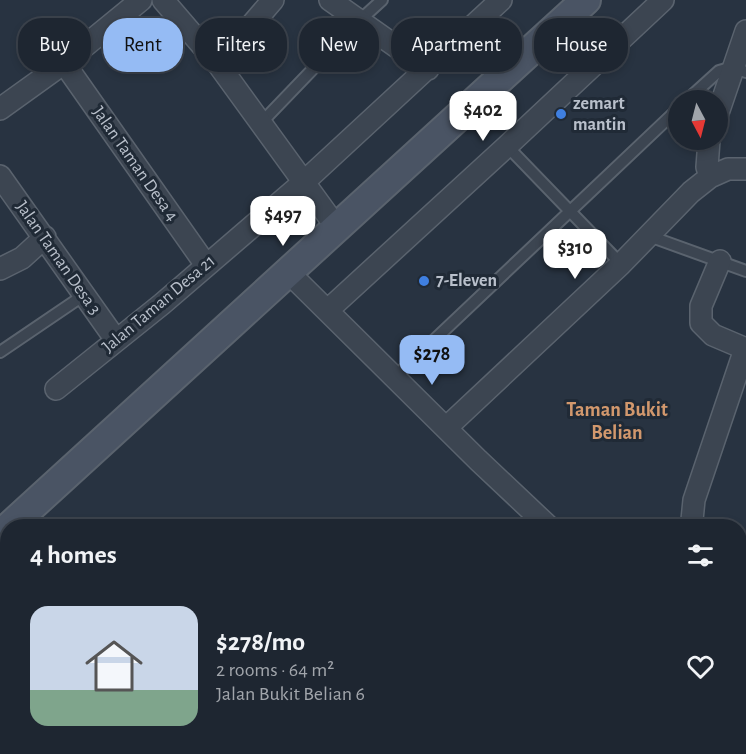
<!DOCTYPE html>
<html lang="en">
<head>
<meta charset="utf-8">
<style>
	:root { --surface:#1e2631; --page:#262e39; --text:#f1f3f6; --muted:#a1a5ab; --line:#3c434d; --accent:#95bbf4 }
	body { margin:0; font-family:"Alegreya Sans",sans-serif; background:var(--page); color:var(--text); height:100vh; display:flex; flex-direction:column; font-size:22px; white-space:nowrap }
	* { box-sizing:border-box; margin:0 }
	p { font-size:20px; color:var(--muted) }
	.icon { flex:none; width:33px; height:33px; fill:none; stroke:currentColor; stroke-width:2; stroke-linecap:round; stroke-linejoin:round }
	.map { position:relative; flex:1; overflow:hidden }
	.drawer { position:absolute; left:0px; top:519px; width:747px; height:236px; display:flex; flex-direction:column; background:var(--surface); border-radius:24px 24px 0 0; box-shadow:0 3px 9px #0003,0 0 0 2px var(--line) }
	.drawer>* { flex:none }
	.guide { position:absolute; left:18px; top:18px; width:711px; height:54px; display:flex; gap:12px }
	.needle { width:39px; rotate:173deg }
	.controls { position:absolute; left:668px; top:90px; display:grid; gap:12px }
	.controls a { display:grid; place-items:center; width:60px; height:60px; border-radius:50%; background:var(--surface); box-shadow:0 3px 9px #0003,0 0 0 2px var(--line); font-size:30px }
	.price { position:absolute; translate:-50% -51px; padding:0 14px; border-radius:12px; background:#fff; color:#222; font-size:20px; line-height:39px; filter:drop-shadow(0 2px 3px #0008) }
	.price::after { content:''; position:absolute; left:50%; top:36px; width:18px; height:14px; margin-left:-9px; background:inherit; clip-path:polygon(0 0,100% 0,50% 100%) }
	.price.selected { background:var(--accent); color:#111 }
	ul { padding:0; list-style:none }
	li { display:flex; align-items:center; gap:18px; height:150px; padding:0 30px }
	li span { display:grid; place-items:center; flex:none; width:168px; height:120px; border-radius:18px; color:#555 }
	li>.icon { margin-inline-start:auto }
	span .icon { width:72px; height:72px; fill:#fffc; stroke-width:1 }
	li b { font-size:26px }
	h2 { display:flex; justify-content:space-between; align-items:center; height:72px; padding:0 30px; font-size:26px }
	.tag { padding:0 21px; border-radius:24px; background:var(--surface); box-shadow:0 3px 9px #0003,0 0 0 2px var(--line); font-size:21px; line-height:54px }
	.tag.selected { background:var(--accent); color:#111 }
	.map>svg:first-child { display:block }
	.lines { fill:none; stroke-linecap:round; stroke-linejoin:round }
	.service-casing { stroke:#5a636e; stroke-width:14 }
	.minor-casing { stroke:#5a636e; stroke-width:24 }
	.secondary-casing { stroke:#5a636e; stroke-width:32 }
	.service { stroke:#3c4551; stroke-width:10 }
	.minor { stroke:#3c4551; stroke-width:21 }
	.secondary { stroke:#4a5464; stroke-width:28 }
	.shop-dot { fill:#3f7fe0; stroke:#202a36; stroke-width:2 }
	.labels { text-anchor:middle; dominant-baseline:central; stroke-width:6; stroke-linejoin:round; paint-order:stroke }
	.poi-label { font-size:18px; font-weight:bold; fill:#b9c0cb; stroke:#202a36; text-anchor:start }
	.street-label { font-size:18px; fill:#b9c0cb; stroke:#202a36 }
	.neighbourhood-label { font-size:20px; font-weight:bold; fill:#d2986d; stroke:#202a36 }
</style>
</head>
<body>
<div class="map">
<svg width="746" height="754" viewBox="0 0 746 754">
	<rect width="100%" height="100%" fill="#283341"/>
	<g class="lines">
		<defs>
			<path id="service" d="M687,100L719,71L733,67L746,72
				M262,122L359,21L382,0
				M507,146L621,264
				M649,236L746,271
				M0,352L84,295
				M396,376L678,109"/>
			<path id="minor" d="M163,0L218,64L337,228
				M330,0L428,69
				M64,63L206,265
				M218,64L273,0
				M0,109L64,63L141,0
				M717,116L746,31
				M709,140L707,167L710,177
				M0,176L116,340
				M720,261L701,306V323L713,335L746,349
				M0,269L22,258L45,237
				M289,273L478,460L548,526
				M328,310L507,146L663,0
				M56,389L162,304L305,181L501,0
				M446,428L621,264L691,192L710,177L728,169H746
				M695,526L692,520L694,500L745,349
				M740,577L746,583
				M740,708L746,714
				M0,748L8,754"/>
			<path id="secondary" d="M10,526L586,0"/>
		</defs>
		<!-- service casing -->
		<use href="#service" class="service-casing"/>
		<!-- minor casing -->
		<use href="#minor" class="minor-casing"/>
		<!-- secondary casing -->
		<use href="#secondary" class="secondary-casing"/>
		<!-- service -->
		<use href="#service" class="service"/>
		<!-- minor -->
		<use href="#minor" class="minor"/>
		<!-- secondary -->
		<use href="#secondary" class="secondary"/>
	</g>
	<!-- markers -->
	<g class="shop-dot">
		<circle cx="561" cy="114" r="6"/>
		<circle cx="424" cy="281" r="6"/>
	</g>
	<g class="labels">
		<!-- poi labels -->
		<g class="poi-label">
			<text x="573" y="104">zemart<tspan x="573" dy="21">mantin</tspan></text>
			<text x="436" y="281">7-Eleven</text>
		</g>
		<!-- street labels -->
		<g class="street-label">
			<text transform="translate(135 164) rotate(55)">Jalan Taman Desa 4</text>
			<text transform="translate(58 258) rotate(55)">Jalan Taman Desa 3</text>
			<text transform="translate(159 304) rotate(-40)">Jalan Taman Desa 21</text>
		</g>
		<!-- neighbourhood labels -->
		<g class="neighbourhood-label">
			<text x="617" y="410">Taman Bukit<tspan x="617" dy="23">Belian</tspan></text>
		</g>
	</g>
</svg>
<div class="controls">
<a><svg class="needle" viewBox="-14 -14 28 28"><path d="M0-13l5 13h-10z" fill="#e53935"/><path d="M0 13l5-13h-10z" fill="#a1a5ab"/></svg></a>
</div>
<b class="price" style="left:483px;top:142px">$402</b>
<b class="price" style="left:283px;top:247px">$497</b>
<b class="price" style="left:575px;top:280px">$310</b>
<b class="price selected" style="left:432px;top:386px">$278</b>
<div class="guide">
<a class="tag">Buy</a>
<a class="tag selected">Rent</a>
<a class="tag">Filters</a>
<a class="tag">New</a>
<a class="tag">Apartment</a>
<a class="tag">House</a>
</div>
<section class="drawer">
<h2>4 homes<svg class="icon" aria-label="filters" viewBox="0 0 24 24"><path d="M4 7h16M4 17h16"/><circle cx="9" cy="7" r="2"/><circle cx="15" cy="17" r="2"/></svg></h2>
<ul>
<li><span style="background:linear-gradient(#c9d6e8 70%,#7fa58c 0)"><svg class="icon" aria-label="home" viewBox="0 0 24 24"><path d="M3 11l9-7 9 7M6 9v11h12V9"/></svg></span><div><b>$278/mo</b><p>2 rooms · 64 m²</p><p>Jalan Bukit Belian 6</p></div><svg class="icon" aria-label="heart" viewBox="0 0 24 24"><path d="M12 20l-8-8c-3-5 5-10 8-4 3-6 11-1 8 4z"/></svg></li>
</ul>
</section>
</div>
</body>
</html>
